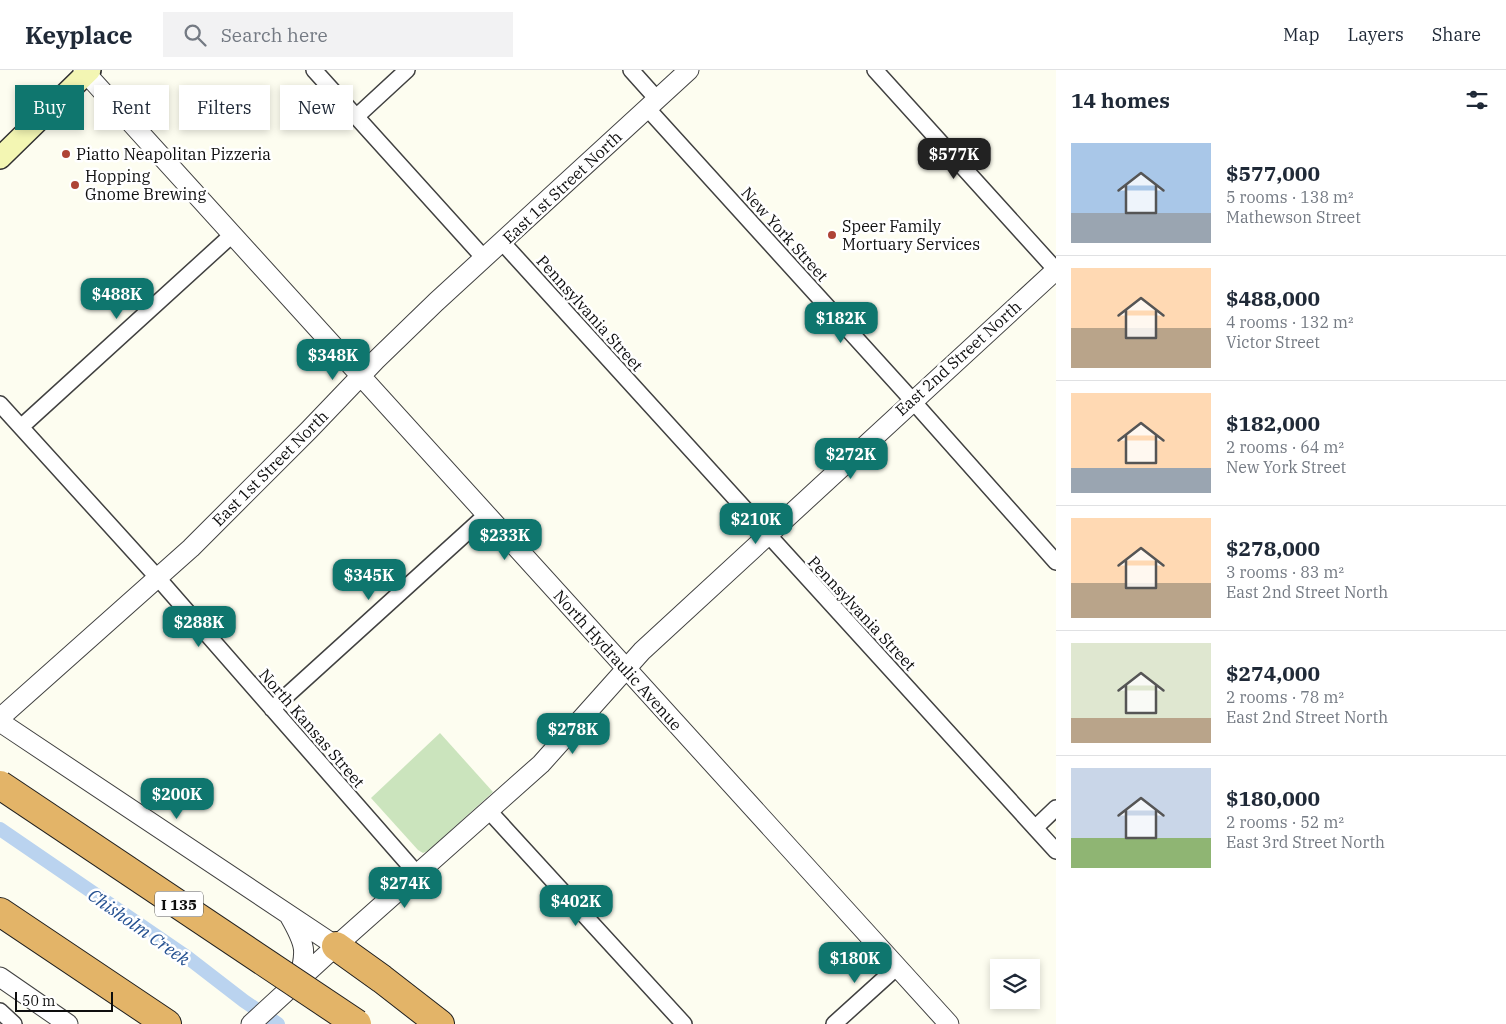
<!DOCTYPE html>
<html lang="en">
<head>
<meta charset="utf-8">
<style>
	:root { --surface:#fff; --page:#f2f2f3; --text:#1f2937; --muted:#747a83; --line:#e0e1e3; --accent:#0f766e }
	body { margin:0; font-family:"IBM Plex Serif",serif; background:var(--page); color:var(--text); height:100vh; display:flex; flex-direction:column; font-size:19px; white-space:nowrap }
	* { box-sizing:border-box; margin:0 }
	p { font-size:16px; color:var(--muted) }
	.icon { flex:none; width:28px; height:28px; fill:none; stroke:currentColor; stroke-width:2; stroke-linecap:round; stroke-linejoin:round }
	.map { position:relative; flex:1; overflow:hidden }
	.drawer { display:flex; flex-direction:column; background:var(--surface); width:450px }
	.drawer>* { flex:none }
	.top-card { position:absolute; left:15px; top:15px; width:475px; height:45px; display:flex; gap:10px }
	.controls { position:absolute; left:990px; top:889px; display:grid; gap:10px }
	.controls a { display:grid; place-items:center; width:50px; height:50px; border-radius:0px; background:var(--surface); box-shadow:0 2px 8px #0003; font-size:25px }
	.scale { position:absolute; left:15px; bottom:12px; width:98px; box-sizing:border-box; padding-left:5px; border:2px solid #0e0e0e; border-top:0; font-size:14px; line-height:18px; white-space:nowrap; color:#0e0e0e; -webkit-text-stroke:4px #fff; paint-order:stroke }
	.price { position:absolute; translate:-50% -42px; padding:0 11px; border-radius:10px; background:var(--accent); color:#fff; font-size:16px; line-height:32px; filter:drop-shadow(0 1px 2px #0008) }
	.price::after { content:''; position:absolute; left:50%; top:30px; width:15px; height:11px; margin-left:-8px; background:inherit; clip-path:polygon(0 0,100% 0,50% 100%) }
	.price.current { background:#222; color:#fff }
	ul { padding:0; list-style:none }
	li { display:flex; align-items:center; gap:15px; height:125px; padding:0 15px }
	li+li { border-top:1px solid var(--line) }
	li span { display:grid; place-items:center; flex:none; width:140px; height:100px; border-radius:0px; color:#555 }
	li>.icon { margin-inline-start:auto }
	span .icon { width:60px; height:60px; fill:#fffc; stroke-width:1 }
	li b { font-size:21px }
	h2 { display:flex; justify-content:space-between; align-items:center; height:60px; padding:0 15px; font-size:21px }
	.tag { padding:0 18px; border-radius:0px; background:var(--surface); box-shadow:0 2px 8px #0003; font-size:18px; line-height:45px }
	.tag.current { background:var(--accent); color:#fff }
	header { display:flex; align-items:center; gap:30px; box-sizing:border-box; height:70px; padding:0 25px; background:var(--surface); border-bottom:1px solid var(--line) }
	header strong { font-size:24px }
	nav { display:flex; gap:28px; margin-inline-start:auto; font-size:18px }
	.search { width:350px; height:45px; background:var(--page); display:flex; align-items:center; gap:12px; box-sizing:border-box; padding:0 18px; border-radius:0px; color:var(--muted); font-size:19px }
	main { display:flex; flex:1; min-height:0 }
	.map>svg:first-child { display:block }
	.green { fill:#cbe4bd }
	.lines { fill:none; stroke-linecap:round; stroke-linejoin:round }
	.canal { stroke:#bad3ef; stroke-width:14 }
	.minor-casing { stroke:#414141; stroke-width:18 }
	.tertiary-casing { stroke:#414141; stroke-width:21 }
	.secondary-casing { stroke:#303030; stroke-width:24 }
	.motorway-casing { stroke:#1f1f1f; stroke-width:30 }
	.minor { stroke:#fff; stroke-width:15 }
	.tertiary { stroke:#fff; stroke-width:19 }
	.secondary { stroke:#f3f6b3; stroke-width:21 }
	.motorway { stroke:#e3b468; stroke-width:28 }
	.motorway-bridge-casing { stroke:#1f1f1f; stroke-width:30; stroke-linecap:butt }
	.motorway-bridge { stroke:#e3b468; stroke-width:28 }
	.poi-dot { fill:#ae4336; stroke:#fff; stroke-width:2 }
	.labels { text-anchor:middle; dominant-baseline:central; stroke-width:5; stroke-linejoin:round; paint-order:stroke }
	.shield { fill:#fff; stroke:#565656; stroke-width:1 }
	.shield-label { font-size:15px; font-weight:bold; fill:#0e0e0e }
	.poi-label { font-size:16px; fill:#0e0e0e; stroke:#fff; text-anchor:start }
	.street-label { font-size:16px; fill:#0e0e0e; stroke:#fff }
	.water-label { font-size:18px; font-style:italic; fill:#255191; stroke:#fff }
</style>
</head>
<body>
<header>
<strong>Keyplace</strong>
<div class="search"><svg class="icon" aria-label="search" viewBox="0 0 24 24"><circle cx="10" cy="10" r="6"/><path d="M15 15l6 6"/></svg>Search here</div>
<nav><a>Map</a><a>Layers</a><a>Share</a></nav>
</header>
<main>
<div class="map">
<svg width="1056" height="954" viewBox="0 0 1056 954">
	<rect width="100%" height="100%" fill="#fdfdf0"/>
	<!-- green -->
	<path class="green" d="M440,663L493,722L428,781L423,783L418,780L371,728Z"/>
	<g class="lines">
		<!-- canal -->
		<path class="canal" d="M0,759L187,887L244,931L278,954"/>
		<defs>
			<path id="minor" d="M314,0L484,188
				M631,0L657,29
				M875,0L1056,200
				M647,38L903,320L1056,492
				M356,47L407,0
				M502,172L1056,781
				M0,334L157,507L418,805
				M21,357L233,164
				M272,639L486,445
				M489,741L684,954
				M1035,758L1056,738
				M0,941L14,954
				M834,954L897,897"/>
			<path id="tertiary" d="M83,0L949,954
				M0,648L191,478L309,360L376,290L436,232L689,0
				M0,652L336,876
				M290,847C306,875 307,881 298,912
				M0,907L68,954
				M251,954L336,876L541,694L642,581L1056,200"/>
			<path id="secondary" d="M0,88L90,0"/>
			<path id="motorway" d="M0,842L167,954
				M336,876L382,909L440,954"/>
		</defs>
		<!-- minor casing -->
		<use href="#minor" class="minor-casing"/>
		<!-- tertiary casing -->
		<use href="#tertiary" class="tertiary-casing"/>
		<!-- secondary casing -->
		<use href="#secondary" class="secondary-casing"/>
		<!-- motorway casing -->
		<use href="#motorway" class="motorway-casing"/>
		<!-- minor -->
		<use href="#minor" class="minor"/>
		<!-- tertiary -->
		<use href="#tertiary" class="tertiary"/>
		<!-- secondary -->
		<use href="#secondary" class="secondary"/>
		<!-- motorway -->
		<use href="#motorway" class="motorway"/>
		<defs>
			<path id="motorway-bridge" d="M0,715L357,954"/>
		</defs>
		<!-- motorway-bridge casing -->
		<use href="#motorway-bridge" class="motorway-bridge-casing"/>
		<!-- motorway-bridge -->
		<use href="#motorway-bridge" class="motorway-bridge"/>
	</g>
	<!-- markers -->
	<g class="poi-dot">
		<circle cx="66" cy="84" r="5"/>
		<circle cx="75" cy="115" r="5"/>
		<circle cx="832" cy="165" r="5"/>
	</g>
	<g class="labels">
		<!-- shield labels -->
		<rect class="shield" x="155" y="821.5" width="48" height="25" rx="4"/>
		<g class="shield-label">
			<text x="179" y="834">I 135</text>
		</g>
		<!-- poi labels -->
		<g class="poi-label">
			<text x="76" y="84">Piatto Neapolitan Pizzeria</text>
			<text x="85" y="106">Hopping<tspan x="85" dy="18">Gnome Brewing</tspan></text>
			<text x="842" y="156">Speer Family<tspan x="842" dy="18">Mortuary Services</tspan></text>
		</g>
		<!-- street labels -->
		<g class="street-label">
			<text transform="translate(562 117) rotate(-43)">East 1st Street North</text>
			<text transform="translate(785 164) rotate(48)">New York Street</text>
			<text transform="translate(590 243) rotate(48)">Pennsylvania Street</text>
			<text transform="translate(958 288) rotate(-42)">East 2nd Street North</text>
			<text transform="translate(270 398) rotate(-45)">East 1st Street North</text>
			<text transform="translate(862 543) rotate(47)">Pennsylvania Street</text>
			<text transform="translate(618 590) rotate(48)">North Hydraulic Avenue</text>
			<text transform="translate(312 658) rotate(49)">North Kansas Street</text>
		</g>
		<!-- water labels -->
		<g class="water-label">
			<text transform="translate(139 857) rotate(35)">Chisholm Creek</text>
		</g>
	</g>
</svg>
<div class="controls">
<a><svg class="icon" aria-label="layers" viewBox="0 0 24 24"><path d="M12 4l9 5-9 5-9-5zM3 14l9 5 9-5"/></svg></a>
</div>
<div class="scale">50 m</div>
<b class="price current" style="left:954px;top:110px">$577K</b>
<b class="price" style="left:117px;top:250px">$488K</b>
<b class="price" style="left:841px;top:274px">$182K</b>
<b class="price" style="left:333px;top:311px">$348K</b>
<b class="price" style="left:851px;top:410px">$272K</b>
<b class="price" style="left:756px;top:475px">$210K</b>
<b class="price" style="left:505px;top:491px">$233K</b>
<b class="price" style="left:369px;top:531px">$345K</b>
<b class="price" style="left:199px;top:578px">$288K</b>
<b class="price" style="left:573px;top:685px">$278K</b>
<b class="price" style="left:177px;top:750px">$200K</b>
<b class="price" style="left:405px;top:839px">$274K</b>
<b class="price" style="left:576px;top:857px">$402K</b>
<b class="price" style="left:855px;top:914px">$180K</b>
<div class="top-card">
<a class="tag current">Buy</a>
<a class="tag">Rent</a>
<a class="tag">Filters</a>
<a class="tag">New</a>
</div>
</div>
<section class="drawer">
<h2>14 homes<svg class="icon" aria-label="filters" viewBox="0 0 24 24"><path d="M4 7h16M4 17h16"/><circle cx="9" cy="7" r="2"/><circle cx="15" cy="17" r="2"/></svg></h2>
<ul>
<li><span style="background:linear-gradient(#a9c7e8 70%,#9aa5b1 0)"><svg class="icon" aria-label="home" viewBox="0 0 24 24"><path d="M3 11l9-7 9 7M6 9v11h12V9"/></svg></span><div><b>$577,000</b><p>5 rooms · 138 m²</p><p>Mathewson Street</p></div></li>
<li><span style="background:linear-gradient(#ffd9b3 60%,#b9a48a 0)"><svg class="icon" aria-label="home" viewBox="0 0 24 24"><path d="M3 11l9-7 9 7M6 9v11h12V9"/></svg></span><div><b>$488,000</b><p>4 rooms · 132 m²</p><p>Victor Street</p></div></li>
<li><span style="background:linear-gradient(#ffd9b3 75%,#9aa5b1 0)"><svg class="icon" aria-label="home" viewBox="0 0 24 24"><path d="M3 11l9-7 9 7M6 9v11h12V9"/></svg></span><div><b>$182,000</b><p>2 rooms · 64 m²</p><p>New York Street</p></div></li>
<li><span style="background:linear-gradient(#ffd9b3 65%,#b9a48a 0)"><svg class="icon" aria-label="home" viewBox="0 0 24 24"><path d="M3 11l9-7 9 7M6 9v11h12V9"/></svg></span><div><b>$278,000</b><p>3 rooms · 83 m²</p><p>East 2nd Street North</p></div></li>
<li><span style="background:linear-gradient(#dfe7d0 75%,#b9a48a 0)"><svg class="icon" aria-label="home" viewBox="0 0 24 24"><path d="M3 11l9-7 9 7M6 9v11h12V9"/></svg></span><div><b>$274,000</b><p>2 rooms · 78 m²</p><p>East 2nd Street North</p></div></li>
<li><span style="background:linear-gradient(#c9d6e8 70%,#8fb573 0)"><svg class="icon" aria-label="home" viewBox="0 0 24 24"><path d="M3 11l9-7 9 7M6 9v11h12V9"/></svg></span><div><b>$180,000</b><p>2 rooms · 52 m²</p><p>East 3rd Street North</p></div></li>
</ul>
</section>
</main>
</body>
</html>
